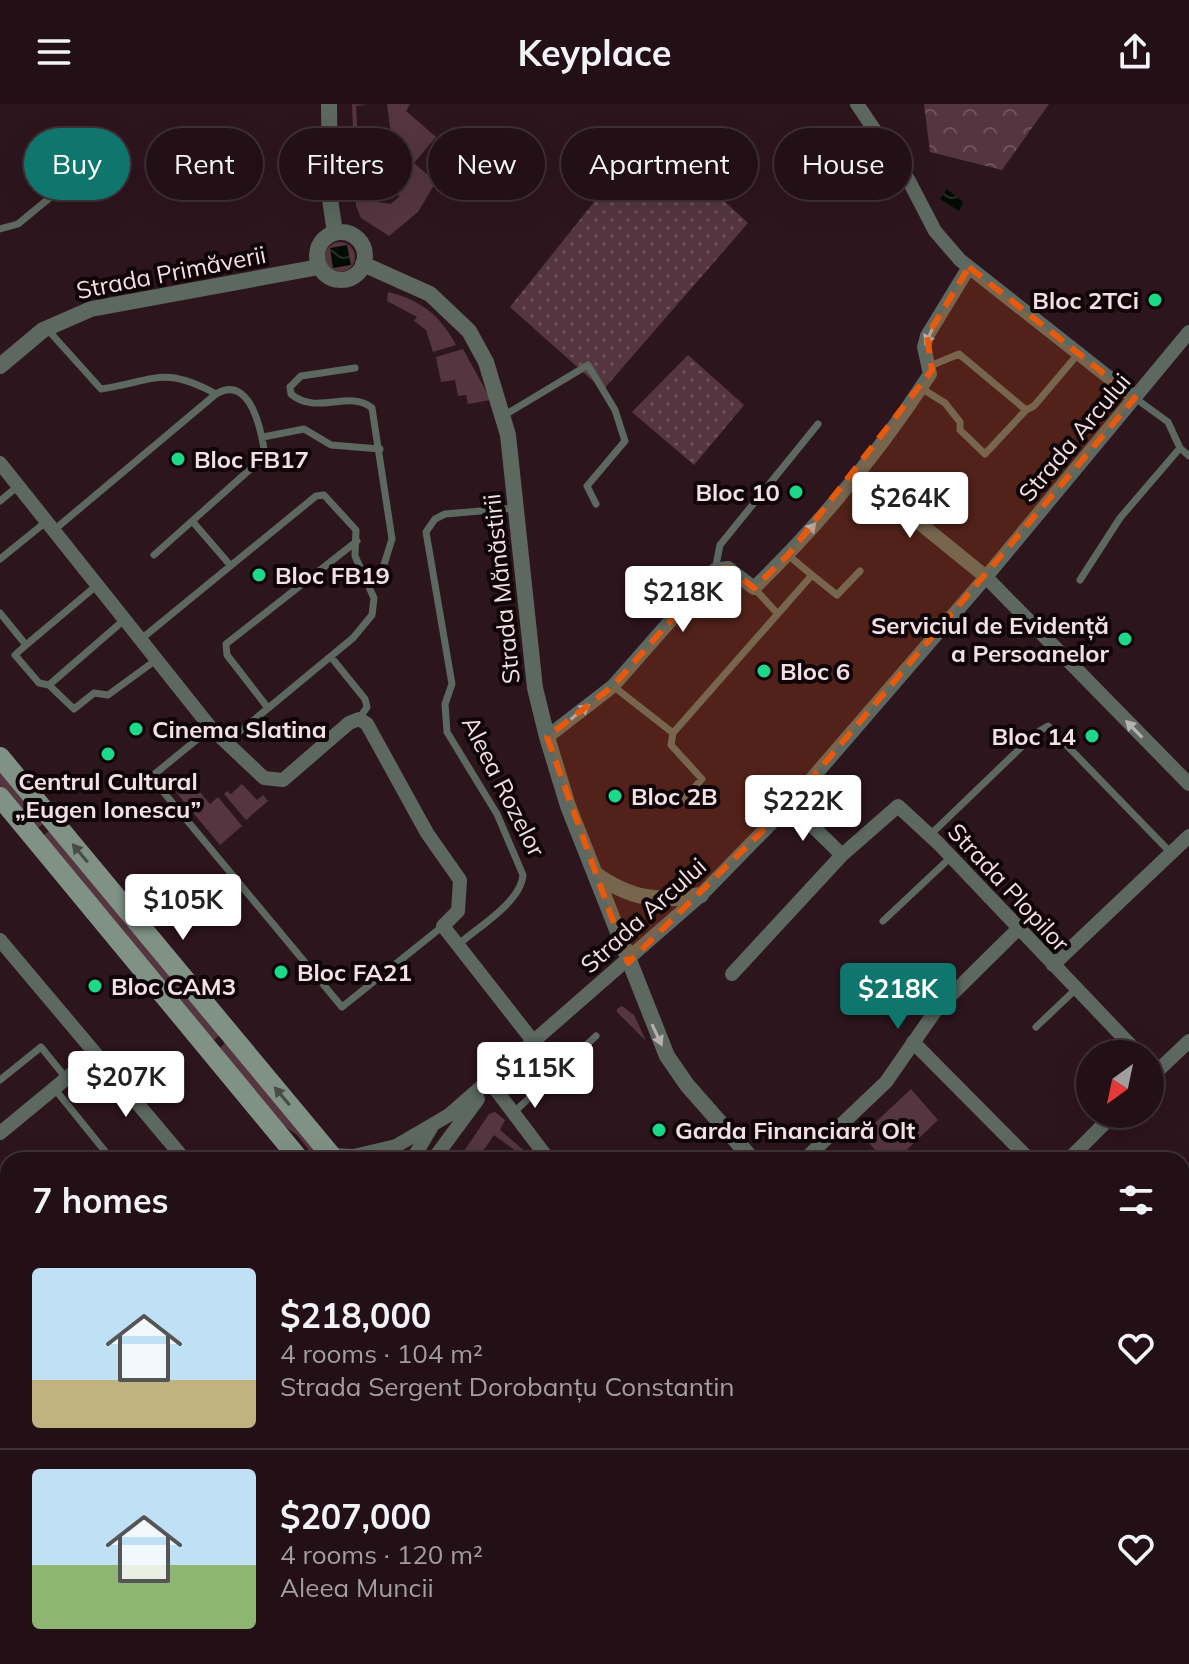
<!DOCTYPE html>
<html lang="en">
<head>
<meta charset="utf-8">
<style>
	:root { --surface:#221016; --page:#2a191f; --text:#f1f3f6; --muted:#a29da1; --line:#3f3035; --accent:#0f766e }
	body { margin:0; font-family:Mulish,sans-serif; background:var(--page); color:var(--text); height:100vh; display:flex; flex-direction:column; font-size:30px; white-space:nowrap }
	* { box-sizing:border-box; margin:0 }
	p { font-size:26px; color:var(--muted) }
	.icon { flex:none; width:44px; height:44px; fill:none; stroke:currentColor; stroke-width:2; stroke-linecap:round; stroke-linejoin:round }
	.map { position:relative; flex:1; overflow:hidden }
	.side { position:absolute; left:0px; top:1048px; width:1190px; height:512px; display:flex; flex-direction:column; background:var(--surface); border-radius:24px 24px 0 0; box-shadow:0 8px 32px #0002,0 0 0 2px var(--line) }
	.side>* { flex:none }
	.banner { position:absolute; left:24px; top:24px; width:1142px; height:72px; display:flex; gap:16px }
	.needle { width:52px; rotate:213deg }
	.fabs { position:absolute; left:1076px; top:936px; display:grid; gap:16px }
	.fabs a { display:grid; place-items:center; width:88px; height:88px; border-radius:50%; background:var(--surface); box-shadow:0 8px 32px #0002,0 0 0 2px var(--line); font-size:40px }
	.price { position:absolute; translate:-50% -68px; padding:0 18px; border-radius:8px; background:#fff; color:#222; font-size:26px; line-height:52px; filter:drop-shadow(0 2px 4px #0008) }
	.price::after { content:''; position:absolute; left:50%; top:48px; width:24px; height:18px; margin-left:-12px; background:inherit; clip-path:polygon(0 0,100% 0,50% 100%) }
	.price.selected { background:var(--accent); color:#fff }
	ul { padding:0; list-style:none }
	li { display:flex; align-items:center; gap:24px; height:200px; padding:0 32px }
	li+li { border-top:2px solid var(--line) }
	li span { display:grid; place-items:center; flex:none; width:224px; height:160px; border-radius:8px; color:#555 }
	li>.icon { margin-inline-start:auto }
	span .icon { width:96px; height:96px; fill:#fffc; stroke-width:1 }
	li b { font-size:34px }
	h2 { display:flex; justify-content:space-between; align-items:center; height:96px; padding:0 32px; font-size:34px }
	.pill { padding:0 28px; border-radius:36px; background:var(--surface); box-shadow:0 8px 32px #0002,0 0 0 2px var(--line); font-size:28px; line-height:72px }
	.pill.selected { background:var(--accent); color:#fff }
	header { display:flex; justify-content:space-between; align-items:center; height:104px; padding:0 32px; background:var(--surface); font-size:36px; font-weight:700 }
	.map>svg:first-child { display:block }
	.green { fill:#553640 }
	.forest { fill:url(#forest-crowns) }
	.park { fill:url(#park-dots) }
	.water { fill:url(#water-waves) }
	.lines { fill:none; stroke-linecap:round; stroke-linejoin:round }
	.service { stroke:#5c6860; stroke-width:7 }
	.minor { stroke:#5c6860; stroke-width:14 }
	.tertiary { stroke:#5c6860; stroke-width:16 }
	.secondary { stroke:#809286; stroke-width:20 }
	.oneway { fill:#b6b0b0 }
	.oneway2 { fill:#484c47 }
	.marked { fill:#e8590c; fill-opacity:0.2; stroke:#e8590c; stroke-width:6; stroke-dasharray:16 10; stroke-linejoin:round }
	.poi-dot { fill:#1bd988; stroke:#0f0508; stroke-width:3 }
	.labels { text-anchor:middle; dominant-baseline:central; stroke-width:8; stroke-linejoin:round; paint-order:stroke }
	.street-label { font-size:24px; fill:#f2e0e5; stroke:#0f0508 }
	.poi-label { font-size:24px; font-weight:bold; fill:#f2e0e5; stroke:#0f0508; text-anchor:start }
</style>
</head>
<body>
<header><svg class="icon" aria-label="menu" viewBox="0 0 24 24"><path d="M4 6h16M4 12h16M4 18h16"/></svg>Keyplace<svg class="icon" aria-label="share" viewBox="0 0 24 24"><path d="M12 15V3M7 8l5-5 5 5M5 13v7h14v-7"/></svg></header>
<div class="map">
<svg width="1189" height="1560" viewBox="0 0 1189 1560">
	<defs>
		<pattern id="forest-crowns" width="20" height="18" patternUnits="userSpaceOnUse" patternTransform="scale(2)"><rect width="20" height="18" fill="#553640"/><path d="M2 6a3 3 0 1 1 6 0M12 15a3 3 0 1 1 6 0" fill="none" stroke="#6e535b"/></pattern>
		<pattern id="park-dots" width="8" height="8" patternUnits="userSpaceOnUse" patternTransform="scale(2)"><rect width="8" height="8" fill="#553640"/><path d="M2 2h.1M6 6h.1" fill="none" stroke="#6e535b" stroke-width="1.8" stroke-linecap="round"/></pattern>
		<pattern id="water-waves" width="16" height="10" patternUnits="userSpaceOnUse" patternTransform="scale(2)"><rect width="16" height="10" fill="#000b03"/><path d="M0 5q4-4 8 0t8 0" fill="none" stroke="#262e28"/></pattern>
	</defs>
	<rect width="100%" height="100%" fill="#2d151e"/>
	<!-- green -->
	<path class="green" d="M352,0L368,1L356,2L361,95L390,100L399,93L387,0H410L406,7L436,33L414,59L436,78L418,108L389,132L361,114L356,102Z
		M325 153a15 15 0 1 1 30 0a15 15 0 1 1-30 0Z
		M388,188C421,196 440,211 456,241L433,248L426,226L414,217L417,213L387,197Z
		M463,245L491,296L468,300L466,291L458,292L455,276L441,278L436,253Z
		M0,667L43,720L33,728L0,689Z
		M184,669L210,700L218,693L242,722L220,741L175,687L183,681L178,675Z
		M242,680L257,696L263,691L268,697L246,716L224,690L227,687L231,690Z
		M49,727L220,931L210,939L39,735Z
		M622,902L634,911L646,937L617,908V905Z
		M226,938L323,1056H317L297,1031L273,1014L217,947Z
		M911,985L938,1016L896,1056H884L862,1031Z
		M495,1008L505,1016L500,1026L535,1056H517L520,1050L494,1031L477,1056H458L489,1010Z
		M222,1552H257L264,1560H212Z
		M786,1552H812L828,1560H783Z
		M874,1552H912L920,1559L854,1560Z"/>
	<!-- forest -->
	<path class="forest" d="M924,0H1049L1002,66L930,48Z
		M399,1552H476L472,1556L475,1560H389Z"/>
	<!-- park -->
	<path class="park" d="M650,28L748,119L603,286L510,203Z
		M688,251L744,301L694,361L632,308Z"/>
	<!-- water -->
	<path class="water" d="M947,85L963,98L959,107L940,95Z
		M347,141L351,161L333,164L330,144Z"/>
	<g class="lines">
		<!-- service -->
		<path class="service" d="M296,76L330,75
			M0,125L18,120L81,68
			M48,226L101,285C154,277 163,261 216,290
			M355,264L301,272L290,283L291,290C316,312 350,285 372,304L392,435L382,467L369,481
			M921,284L945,299L960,318V326L985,350L1026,306L959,250L930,262
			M1135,294L1168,318L1180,344L1189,352
			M1026,306L1034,302L1078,250
			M503,312L588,261L615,306L625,337L587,382L596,400
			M263,333L304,325L331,341L380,345
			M0,397L18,382
			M193,418L230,461
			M54,426L216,290C251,269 262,329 265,352L154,451
			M0,455L47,417
			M715,466L720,441L818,320
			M812,471L837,491L860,467
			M1080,476L1120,414L1180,344
			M754,484L777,509
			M0,509L26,541L15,551L39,579L49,581
			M124,516L49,581L74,605L94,589L108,591L156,556
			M140,536L316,392L324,391L356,426L355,452L374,494L372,511L353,534L226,639
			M26,541L96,482
			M331,553L365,595L367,603L359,615
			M613,582L673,629
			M268,604L227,551L226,540L357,437
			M211,624L151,673L342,903L443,822
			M683,696L702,675L671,641L673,629L812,471L788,451
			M930,731L1036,629L1048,622L1170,748
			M883,817L951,753
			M459,840C478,823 521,798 523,771L497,710L447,628L445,600L452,580L426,428L435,415L445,410L515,404
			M1036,923L1076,885
			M0,976L41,943L66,974
			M54,984L108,1051L103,1056
			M513,1009L596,932
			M0,1143L8,1136
			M966,1557L971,1552"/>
		<!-- minor -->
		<path class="minor" d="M857,0L909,77L935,127L960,156L1135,294
			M0,359L211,624L264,674L283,676L349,619L359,615L367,620L427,729L460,776L458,807L443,822L533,937
			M858,369L986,473L1189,680
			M547,633L613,582L715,466L728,464L754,484C820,420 880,347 930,270L924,243L927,232L969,163
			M790,700L842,751
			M0,836L185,1056
			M1053,861L1189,732
			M732,870L842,751L898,702L938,739L1139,950
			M913,938L1030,1056
			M1150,974L1189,937
			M490,978L549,1056
			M0,1029L96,950
			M332,1051L354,1052L396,1042L449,1011L701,791L790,700L986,473L1189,228
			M412,1056L431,1024
			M433,1056L478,995
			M804,1056L886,978L936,906L1018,825
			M1068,1056L1114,1010
			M1182,1163L1189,1156
			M1182,1180L1189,1188
			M1182,1339L1189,1332
			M0,1352L8,1346
			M532,1552L538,1560
			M1048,1553L1049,1560
			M125,1560L132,1552
			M766,1560L775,1552"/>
		<!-- tertiary -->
		<path class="tertiary" d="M329,0L330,95L335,129
			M317 152a24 24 0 1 1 48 0a24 24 0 1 1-48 0Z
			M363,160L430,190L469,227L486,258L508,331L535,584L547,633L568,702L667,952L687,981L753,1056
			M0,262L43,226L91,205L319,163
			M595,770C633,796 656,798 701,791
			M1182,1425L1189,1431
			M0,1515L8,1509"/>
		<!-- secondary -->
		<path class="secondary" d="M0,653L335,1056
			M0,693L300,1056
			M708,1552L716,1560
			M748,1552L757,1560"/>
	</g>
	<!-- one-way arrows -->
	<defs><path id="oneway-solid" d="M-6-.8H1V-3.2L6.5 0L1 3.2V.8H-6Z" transform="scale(2)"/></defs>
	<g class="oneway">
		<use href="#oneway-solid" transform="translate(930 230) rotate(115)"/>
		<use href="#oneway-solid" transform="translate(808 428) rotate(-50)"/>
		<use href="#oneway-solid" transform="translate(580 608) rotate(-38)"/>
		<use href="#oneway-solid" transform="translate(1134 625) rotate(-134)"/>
		<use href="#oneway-solid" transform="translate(657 931) rotate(65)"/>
	</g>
	<g class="oneway2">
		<use href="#oneway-solid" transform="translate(80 749) rotate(-130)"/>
		<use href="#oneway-solid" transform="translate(282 992) rotate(-130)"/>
	</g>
	<!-- marked area -->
	<path class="marked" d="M969,163L1135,294L790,700L628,859L547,633L613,582L715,466L728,464L754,484L788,451L932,266L927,232Z"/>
	<!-- markers -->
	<g class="poi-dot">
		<circle cx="1155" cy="196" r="8"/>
		<circle cx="178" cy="355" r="8"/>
		<circle cx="796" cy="388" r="8"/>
		<circle cx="259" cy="471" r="8"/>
		<circle cx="1125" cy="535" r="8"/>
		<circle cx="764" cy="567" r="8"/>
		<circle cx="136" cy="625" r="8"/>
		<circle cx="1092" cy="632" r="8"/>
		<circle cx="108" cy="650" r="8"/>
		<circle cx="615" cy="692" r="8"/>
		<circle cx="281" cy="868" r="8"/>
		<circle cx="95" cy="882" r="8"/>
		<circle cx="659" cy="1026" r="8"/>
	</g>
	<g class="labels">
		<!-- street labels -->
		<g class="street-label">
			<text transform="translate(171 168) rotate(-11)">Strada Primăverii</text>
			<text transform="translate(1074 333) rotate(-50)">Strada Arcului</text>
			<text transform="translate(501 485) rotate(-96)">Strada Mănăstirii</text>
			<text transform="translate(504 682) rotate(63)">Aleea Rozelor</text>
			<text transform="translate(1009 783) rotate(47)">Strada Plopilor</text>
			<text transform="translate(643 811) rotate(-42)">Strada Arcului</text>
		</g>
		<!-- poi labels -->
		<g class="poi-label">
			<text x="1139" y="196" text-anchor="end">Bloc 2TCi</text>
			<text x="194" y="355">Bloc FB17</text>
			<text x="780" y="388" text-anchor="end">Bloc 10</text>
			<text x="275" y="471">Bloc FB19</text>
			<text x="1109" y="521" text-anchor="end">Serviciul de Evidență<tspan x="1109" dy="28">a Persoanelor</tspan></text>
			<text x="780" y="567">Bloc 6</text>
			<text x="152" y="625">Cinema Slatina</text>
			<text x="1076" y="632" text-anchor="end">Bloc 14</text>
			<text x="108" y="677" text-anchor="middle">Centrul Cultural<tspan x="108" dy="28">„Eugen Ionescu”</tspan></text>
			<text x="631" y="692">Bloc 2B</text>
			<text x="297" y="868">Bloc FA21</text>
			<text x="111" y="882">Bloc CAM3</text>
			<text x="675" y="1026">Garda Financiară Olt</text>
		</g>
	</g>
</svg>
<div class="fabs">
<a><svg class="needle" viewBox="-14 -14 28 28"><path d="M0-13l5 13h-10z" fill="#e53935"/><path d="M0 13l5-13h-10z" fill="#a29da1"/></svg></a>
</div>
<b class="price" style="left:910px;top:436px">$264K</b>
<b class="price" style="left:683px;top:530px">$218K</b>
<b class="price" style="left:803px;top:739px">$222K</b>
<b class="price" style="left:183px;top:838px">$105K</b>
<b class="price selected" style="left:898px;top:927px">$218K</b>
<b class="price" style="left:535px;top:1006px">$115K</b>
<b class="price" style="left:126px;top:1015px">$207K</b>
<div class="banner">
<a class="pill selected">Buy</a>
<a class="pill">Rent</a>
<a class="pill">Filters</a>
<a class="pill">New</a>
<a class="pill">Apartment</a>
<a class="pill">House</a>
</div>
<section class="side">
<h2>7 homes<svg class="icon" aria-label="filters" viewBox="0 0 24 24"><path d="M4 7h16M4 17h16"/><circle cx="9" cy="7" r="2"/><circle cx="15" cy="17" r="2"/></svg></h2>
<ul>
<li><span style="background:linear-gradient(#bfe0f5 70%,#c2b280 0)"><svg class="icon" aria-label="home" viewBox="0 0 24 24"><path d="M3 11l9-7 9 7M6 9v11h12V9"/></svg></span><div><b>$218,000</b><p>4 rooms · 104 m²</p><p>Strada Sergent Dorobanțu Constantin</p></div><svg class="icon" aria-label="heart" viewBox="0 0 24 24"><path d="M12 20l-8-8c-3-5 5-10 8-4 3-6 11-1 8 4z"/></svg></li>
<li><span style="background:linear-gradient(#bfe0f5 60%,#8fb573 0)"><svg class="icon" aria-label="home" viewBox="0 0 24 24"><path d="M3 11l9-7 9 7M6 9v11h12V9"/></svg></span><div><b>$207,000</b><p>4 rooms · 120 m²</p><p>Aleea Muncii</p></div><svg class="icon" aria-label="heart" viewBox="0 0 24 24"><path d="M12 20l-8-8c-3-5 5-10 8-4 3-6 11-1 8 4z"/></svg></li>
</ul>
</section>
</div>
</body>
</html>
